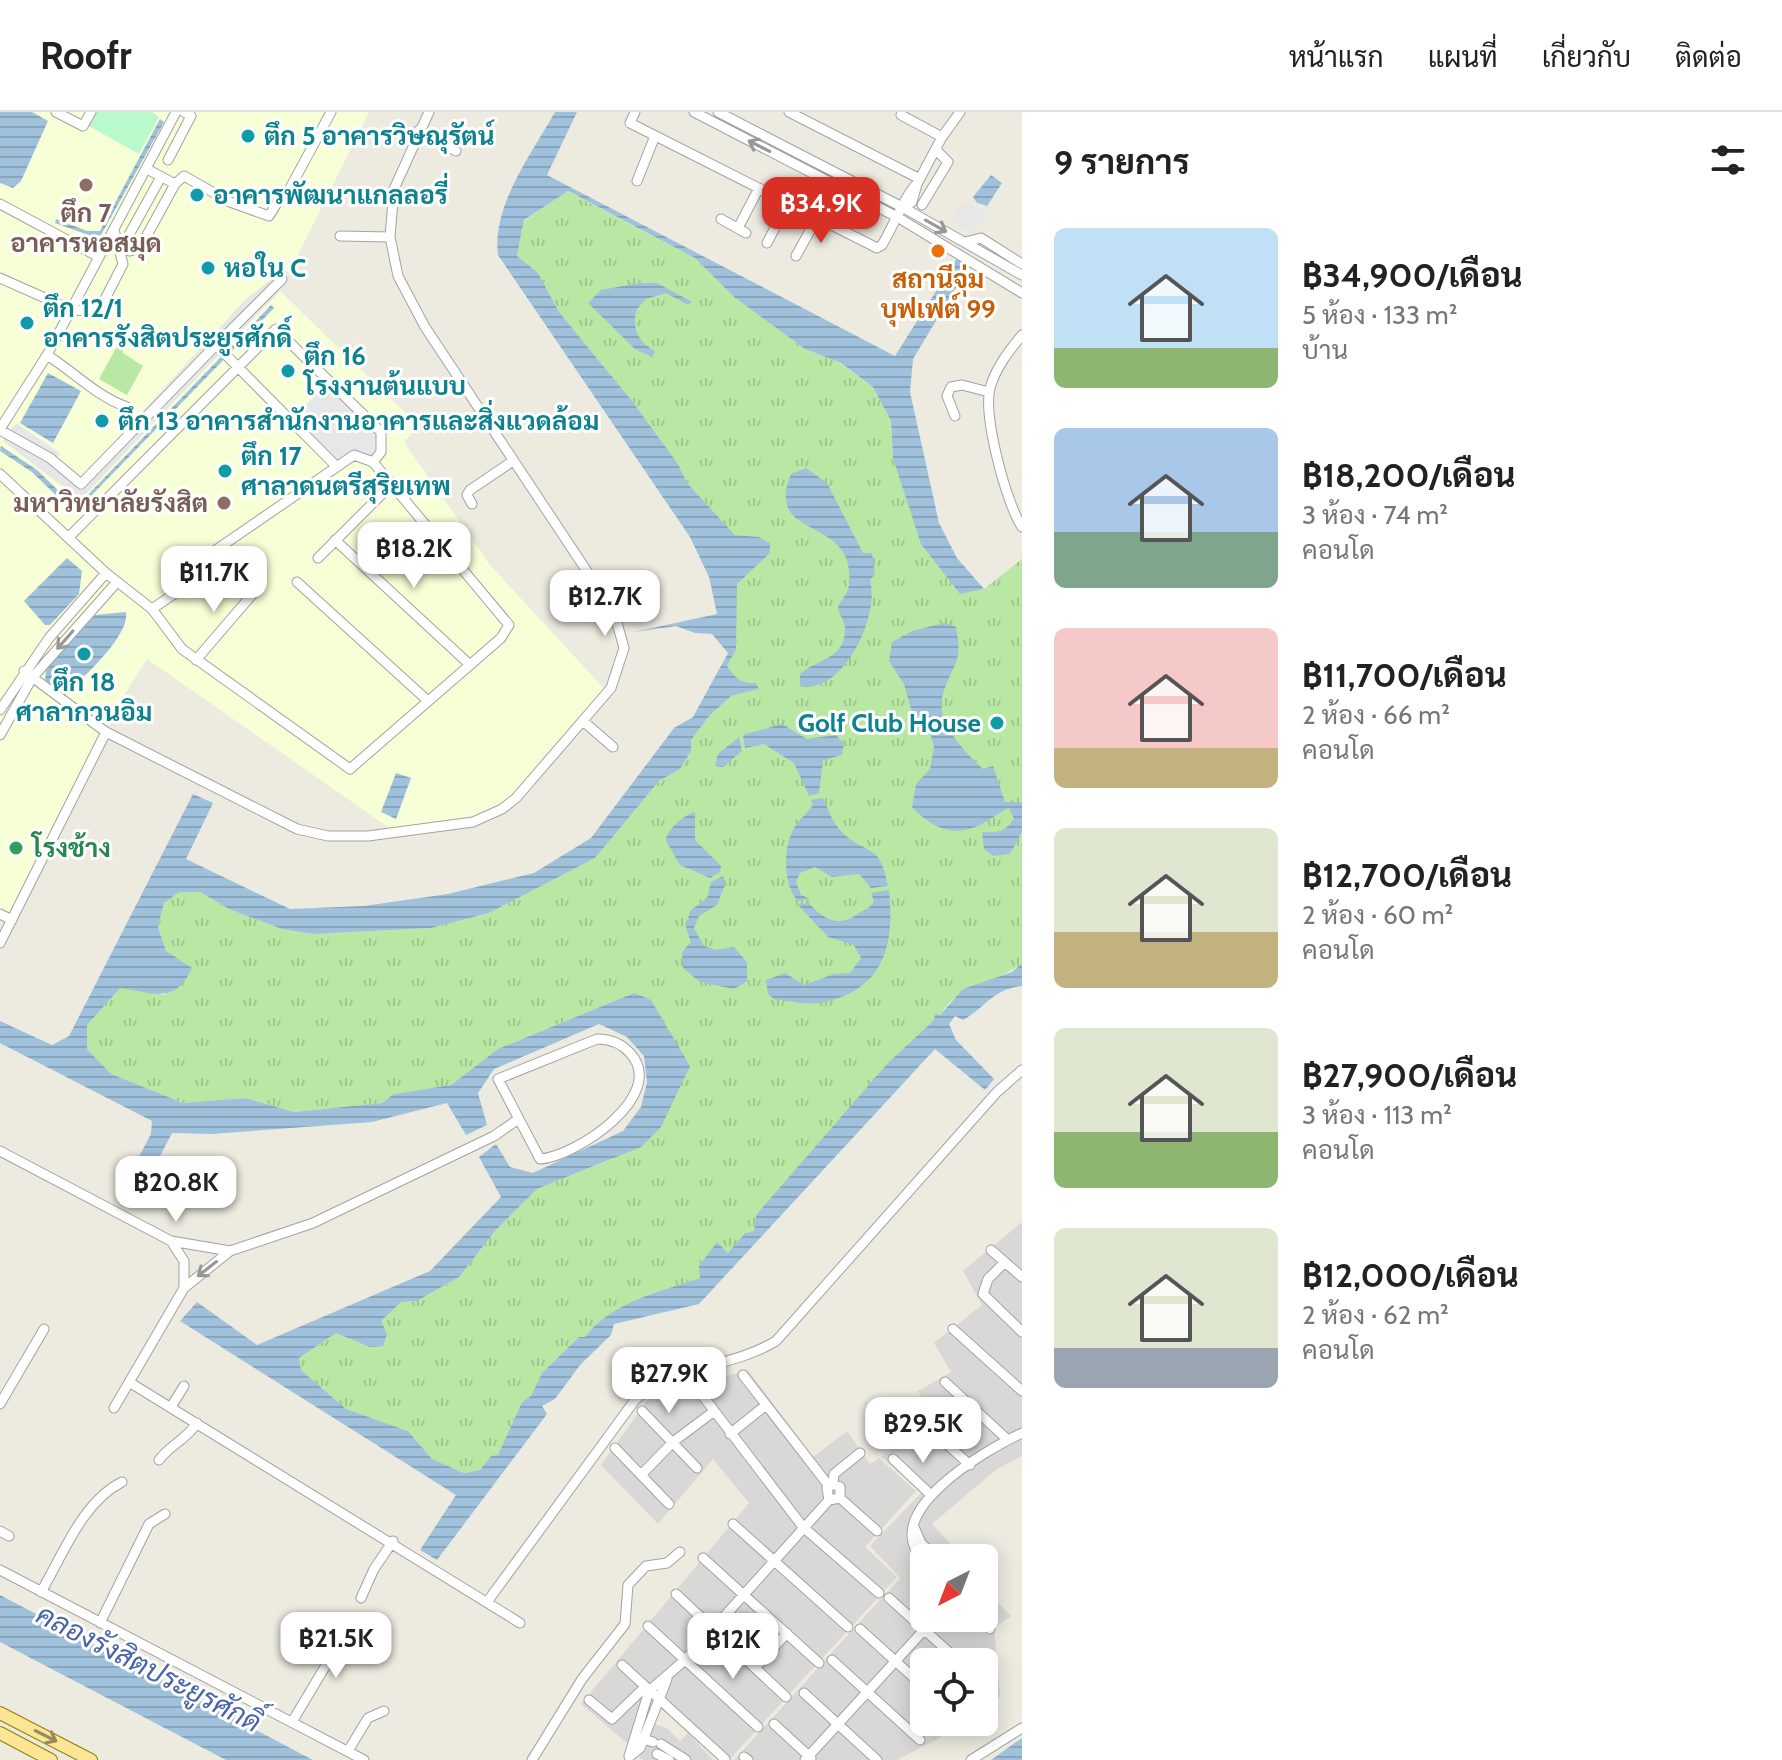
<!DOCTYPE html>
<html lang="th">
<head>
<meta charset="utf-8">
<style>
	:root { --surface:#fff; --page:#f2f2f2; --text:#222; --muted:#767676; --line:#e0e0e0; --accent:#d93025 }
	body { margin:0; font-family:Cabin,Sarabun,sans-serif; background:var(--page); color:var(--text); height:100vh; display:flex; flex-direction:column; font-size:30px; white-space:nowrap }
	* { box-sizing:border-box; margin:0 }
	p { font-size:26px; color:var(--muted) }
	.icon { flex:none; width:44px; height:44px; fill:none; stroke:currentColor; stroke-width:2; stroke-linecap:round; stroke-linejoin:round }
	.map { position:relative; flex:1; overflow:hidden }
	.details { display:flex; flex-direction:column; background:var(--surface); width:760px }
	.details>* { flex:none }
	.needle { width:52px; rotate:222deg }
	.fabs { position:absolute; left:910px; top:1432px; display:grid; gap:16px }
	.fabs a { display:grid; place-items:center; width:88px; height:88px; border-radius:12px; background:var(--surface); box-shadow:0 4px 20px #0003; font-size:40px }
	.price { position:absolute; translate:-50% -68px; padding:0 18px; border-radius:16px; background:#fff; color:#222; font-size:26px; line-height:52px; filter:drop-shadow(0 2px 4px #0008) }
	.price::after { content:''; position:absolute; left:50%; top:48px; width:24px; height:18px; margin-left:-12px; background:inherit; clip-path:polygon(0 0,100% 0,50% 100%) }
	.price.on { background:var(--accent); color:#fff }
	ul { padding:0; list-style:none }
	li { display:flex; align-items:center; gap:24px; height:200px; padding:0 32px }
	li span { display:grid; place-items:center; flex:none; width:224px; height:160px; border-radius:12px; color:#555 }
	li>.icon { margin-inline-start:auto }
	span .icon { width:96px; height:96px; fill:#fffc; stroke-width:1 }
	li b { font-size:34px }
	h2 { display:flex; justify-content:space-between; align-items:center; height:96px; padding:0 32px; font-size:34px }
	header { display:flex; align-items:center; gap:48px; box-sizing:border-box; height:112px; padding:0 40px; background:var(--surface); border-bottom:2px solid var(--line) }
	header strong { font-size:38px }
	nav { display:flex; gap:44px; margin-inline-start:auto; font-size:28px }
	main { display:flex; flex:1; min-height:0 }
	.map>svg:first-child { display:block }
	.residential { fill:#d9d8d7 }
	.education { fill:#f7ffd6 }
	.grass { fill:url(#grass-tufts) }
	.park { fill:#baf9cc }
	.garden { fill:#b8e8a4 }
	.parking { fill:#e7e7e7 }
	.water { fill:url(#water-rules) }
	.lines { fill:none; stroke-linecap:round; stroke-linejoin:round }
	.minor-casing { stroke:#a2a2a2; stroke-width:11 }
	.major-casing { stroke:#917f00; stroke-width:14 }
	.minor { stroke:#fff; stroke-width:9 }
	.major { stroke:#fce595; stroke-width:12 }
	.oneway { stroke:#989898 }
	.oneway2 { stroke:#978a5e }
	.culture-dot { fill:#0f9aa8; stroke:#fff; stroke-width:3 }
	.education-dot { fill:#8d6e63; stroke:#fff; stroke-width:3 }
	.food-dot { fill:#e8710a; stroke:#fff; stroke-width:3 }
	.leisure-dot { fill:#2e9e5b; stroke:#fff; stroke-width:3 }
	.labels { text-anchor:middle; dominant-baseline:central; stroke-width:6; stroke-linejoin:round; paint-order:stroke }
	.culture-label { font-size:26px; font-weight:bold; fill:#0d838f; stroke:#fff; text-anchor:start }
	.education-label { font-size:26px; font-weight:bold; fill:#785e54; stroke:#fff }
	.food-label { font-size:26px; font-weight:bold; fill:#c56008; stroke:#fff }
	.leisure-label { font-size:26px; font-weight:bold; fill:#27864d; stroke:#fff; text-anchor:start }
	.water-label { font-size:28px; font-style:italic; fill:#4865aa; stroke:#fff }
</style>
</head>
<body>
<header>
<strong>Roofr</strong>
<nav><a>หน้าแรก</a><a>แผนที่</a><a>เกี่ยวกับ</a><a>ติดต่อ</a></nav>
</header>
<main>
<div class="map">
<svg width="1022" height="1648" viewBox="0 0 1022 1648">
	<defs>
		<pattern id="grass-tufts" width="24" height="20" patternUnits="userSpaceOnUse" patternTransform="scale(2)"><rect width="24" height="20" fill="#b8e8a4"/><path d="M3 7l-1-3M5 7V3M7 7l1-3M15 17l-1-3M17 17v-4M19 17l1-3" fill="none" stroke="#9ec68d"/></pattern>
		<pattern id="water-rules" width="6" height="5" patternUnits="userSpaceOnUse" patternTransform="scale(2)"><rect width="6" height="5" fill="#9fc1db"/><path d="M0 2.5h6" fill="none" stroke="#88a5bb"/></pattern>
	</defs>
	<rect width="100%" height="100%" fill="#edebe0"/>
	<!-- residential -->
	<path class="residential" d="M1022,1110V1344L997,1357L932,1412L964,1446H924V1506H984V1469L990,1483L1011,1504L994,1516L1000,1585L984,1596V1550H924V1610H963L938,1627L897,1648H734L900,1466L870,1434L922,1380L881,1345L934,1306L918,1279L951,1260L934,1231L982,1193L963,1159Z
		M748,1258L813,1345L847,1319L870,1352L879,1346L916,1379L865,1435L897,1465L729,1648H718L689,1622L713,1648H645L639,1646L655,1612L667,1616L680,1629L688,1621L660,1596L655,1610L636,1602L628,1632L581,1592L749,1391L713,1347L658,1412L601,1353L649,1286Z"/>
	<!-- education -->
	<path class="education" d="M0,0H369L280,179L419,314L404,330L490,453L608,581L502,699L401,724L147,547L108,608L105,632L15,810L0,801Z"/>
	<!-- grass -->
	<path class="grass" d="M567,79L695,146L734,185L805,237L840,251L873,275L891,309L893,346L960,481L984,477L1022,447V851C993,874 962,868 940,903H935L934,908L888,952L756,1103L754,1119L745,1121L728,1141L717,1131L700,1166C659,1180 611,1190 585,1225L578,1226L542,1261L531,1284L522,1290L498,1343L491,1345L480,1358L464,1361L432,1347L408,1319L346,1297L301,1258L299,1246L336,1221L368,1235L380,1209L401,1190L417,1189L459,1165L495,1119L537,1077L610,1048L661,1015L634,881L498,937L451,973L395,982L382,991L294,1000L245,986L183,991L110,962L87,937V913L120,875L165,883L166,839L158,815L164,791L178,780H200L231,798L282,817L313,822L431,816L489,801L595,746L659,669L680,657L691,639V628L709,604L731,584L759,577L735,566L727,555L737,471L770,441L759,425L735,423L687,371L678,352L632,289L559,200L538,162L517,144L524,109Z"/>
	<!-- park -->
	<path class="park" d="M94,0H152L159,5L139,42L87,13Z"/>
	<!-- garden -->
	<path class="garden" d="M121,227L123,241L143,254L127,283L99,267Z"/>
	<!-- parking -->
	<path class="parking" d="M965,89L987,101L973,123L949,108Z
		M283,158L289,160L280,179L84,384H75L3,329L16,311L60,341L57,347L82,365L246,187Z
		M330,269L381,320L373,350L354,343L337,353L291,307Z"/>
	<!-- water -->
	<path class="water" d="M0,0H32L48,9L21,69L13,76L0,71Z
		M555,0H577L547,63L895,244L957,146L969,154L913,247L910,280L939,411L957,446L984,477L960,482L921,432L893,346L891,309L873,275L841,251L805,237L734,185L695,146L568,79L524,108L517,144L538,161L559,200L632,289L678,352L687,371L735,423L759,425L770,431V441L737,472L736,537L727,554C736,567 741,572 756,571L759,577L731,584L709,604L691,628V639L680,657L659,669L595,746L489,801L431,816L313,822L282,817L231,798L200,780H179L164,791L158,815L166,839L192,856C175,893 153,881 120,876L87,913V937L111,962L183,991L245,986L294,1000L382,991L394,982L451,973L498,937L634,881L651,888L690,954L661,1015L641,1035L537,1077L495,1119L459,1165L417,1189L401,1190L381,1209L387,1222L383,1234L369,1235L336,1221L299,1246L301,1258L346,1297L408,1319L432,1347L464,1361L480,1358L491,1344L498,1343L522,1290L531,1284L542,1261L579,1225H585C611,1190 659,1180 700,1166L699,1154L717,1130L728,1141L745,1121L754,1119L756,1103L887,952L934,908L935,902L940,903L963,877L1012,860L1022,851V874C991,878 987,895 963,908L955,904L949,912L956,928L994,967L985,978L935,937L699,1192L614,1212L611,1223L580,1253L555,1287L542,1294L547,1302L437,1448L420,1438L456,1383L180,1209L197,1190L257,1233L430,1159L501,1085L479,1045L496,1032L510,1055L533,1061L623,1019L641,995L647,970L644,944L627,925L599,912L494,957L478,981L487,1013L466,1023L447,991L372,1010L211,1022L172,1021L133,1096L117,1086L151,1022L152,1009L0,931V909L52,933L69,924L193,682L213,691L186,747L290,797L364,794L448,782L534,761L591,726L674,616L693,605L728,541L712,522L695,521L676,514L634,520L717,502L709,465L690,425L498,143C492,93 531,43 555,0Z
		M160,7L164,10L101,123L91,124L55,111L56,107L87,119H100Z
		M991,63L1002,71L987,94L977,91L973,85Z
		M640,171H657L692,190L688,193L666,181L646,187L637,197C631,216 638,230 655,239L652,245L635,237L588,191L601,178Z
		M271,193L274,196L84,391L66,393L32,360L0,339L1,334L37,358L68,388L82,389Z
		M48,261L81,279L53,331L20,311Z
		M806,356L827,371L863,441H872L875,462L870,468C880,503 844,583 800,574V562C817,547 844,547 845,519C846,508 839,505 838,495C841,487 848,482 849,473C857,401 763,431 791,362Z
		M67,446L82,459L79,482L50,513H45L24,489Z
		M126,500C130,525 81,566 64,585L45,569L46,557L95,503Z
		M944,511L956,515C963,552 954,549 943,582C934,610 965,640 983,657L993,654L1005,690H1022V720L1010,742L993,744L984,737L982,720C997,721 1005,720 1014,707L1009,696C997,701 987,711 975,715C949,725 929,713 912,695L916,672L930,657L934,635L928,613L911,597L904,572L889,549L892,530L912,519Z
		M782,612L807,627L836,623L844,632L842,643L823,648L819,681L809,684L794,651L764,632L745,636L743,623Z
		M739,625L742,639L723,655L715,654L718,642Z
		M396,661L411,666L396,707L381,700Z
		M823,686C828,697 832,710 841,719C866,745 880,728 888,774L871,776L859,762L832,765L815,755L800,761L796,770L801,783L810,787L798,789C783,774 782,732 796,713C801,706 808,700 813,693L811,688Z
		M695,700V728L721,754L720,760L710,766L680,753L666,729C666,718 685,702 695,700Z
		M723,764L725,773L717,793L699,804L694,816L704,834L716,838L734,835L747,850V869L734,877L700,870L683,856L682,840L691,830L686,816L690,799L707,786L711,770Z
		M889,778C895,832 884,878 824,890C809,894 790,889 774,887L768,882L766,868L785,861L804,873L834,862L850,861L861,846L854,833L828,825L798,793L809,791C825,810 841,815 859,801C866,796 869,798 874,789L871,781Z
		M0,1483L313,1648H226L0,1530Z
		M1022,1626V1648H991Z"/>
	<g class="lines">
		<defs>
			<path id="minor" d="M56,0L83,14L91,0
				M635,0L630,11L877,136L882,133C891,119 907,79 917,72
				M694,0L899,106L1022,181
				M718,0L904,96L1022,163
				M789,0L920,67
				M901,3L942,25
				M419,18L456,39
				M168,48L191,4L184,0
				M147,57L175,72L184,64L230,90L269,104L282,83L288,80L331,0
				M161,65L125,130L130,139L140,136L175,72
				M637,69L655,24
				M0,92L99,145
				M922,93L948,50L936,38
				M904,96L912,90L917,72L942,25L960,0
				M721,107L746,121
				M738,116L759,76
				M340,124L390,125
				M965,130L981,126L1022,152
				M767,131L788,91
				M796,144L817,106
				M0,166L72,198L93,199L105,187L123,152L114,118
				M282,167L216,233L336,354
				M1022,223C1009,239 996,255 990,276C983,304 1006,391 1022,415
				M47,243C74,260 96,284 127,295
				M955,304L947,284L951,275L962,273L989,280
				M0,317L47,243L176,0
				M0,318L50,346L81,372L216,233
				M0,362L106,461L152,497L182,537L350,657L501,526L509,513L373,350L354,343L194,453L174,482L152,497
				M472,392L467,383L470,378L513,349
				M70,424L276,217L381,320V340L373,350
				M335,428L469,552
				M318,446L392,372
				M297,470L427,588
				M196,548L256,478
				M24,559L106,620L297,717L328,724H368L473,710L502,697L516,686L611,576L624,536L614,500L425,215L398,164L390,125L394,77L429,0
				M0,598L49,526L106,461
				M583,609L613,635
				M0,623L32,566L117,470
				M0,802L12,808
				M0,831L106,620
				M597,927C610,927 621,931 630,941C669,983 575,1045 540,1047L498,967Z
				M0,1039L171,1129L184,1149V1176L114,1296
				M171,1129L230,1139
				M991,1138L1022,1165
				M1005,1150L988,1167L983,1182L1022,1220
				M184,1176L230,1139L313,1111L494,1024L517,1008
				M953,1217L1022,1279
				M743,1263L829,1374
				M129,1270L520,1511
				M945,1270L1008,1328
				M696,1275L803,1415L879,1481
				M0,1292L44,1217
				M171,1295L184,1274
				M642,1299L697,1356
				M931,1318L970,1353
				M730,1322L766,1293
				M615,1336L669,1392
				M893,1347L931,1383
				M159,1348C171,1332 186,1328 197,1311
				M642,1362L673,1330L713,1300
				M833,1372L834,1362L860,1341
				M840,1386L829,1388L827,1376L833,1372L840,1375V1386L877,1419
				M733,1412L848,1515
				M914,1415L921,1431L936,1446
				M0,1419L9,1424
				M703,1446L819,1551
				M924,1448C876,1402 985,1338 1022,1321
				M0,1458L364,1648
				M41,1480C63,1443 82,1390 122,1370
				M676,1482L786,1585
				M361,1486L374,1457L393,1429
				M889,1486L960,1550
				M487,1490L635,1288C674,1253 732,1256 776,1229L997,980L1022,958
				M978,1506L990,1517
				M100,1511L149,1412L165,1402
				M648,1514L758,1615
				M860,1517L924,1575
				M832,1548L920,1628
				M622,1553L725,1647
				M755,1556L787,1521
				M984,1572L992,1579
				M804,1581L877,1648
				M589,1588L612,1607L645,1575
				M292,1610L353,1508
				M774,1612L811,1646
				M637,1625L653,1630
				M661,1632L686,1648
				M348,1639L368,1606L384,1599
				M657,1642L669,1648
				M629,1644L649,1579L685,1548L829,1388
				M629,1645L640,1636L667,1567
				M744,1645L748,1648
				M532,1648L582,1567L625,1512L628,1473L646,1454L667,1451L680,1440
				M805,1648L935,1506
				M971,1648L1022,1616"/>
			<path id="major" d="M0,1601L91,1648
				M0,1621L51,1648"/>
		</defs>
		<!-- minor casing -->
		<use href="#minor" class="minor-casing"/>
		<!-- major casing -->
		<use href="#major" class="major-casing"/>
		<!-- minor -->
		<use href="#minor" class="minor"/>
		<!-- major -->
		<use href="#major" class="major"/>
	</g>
	<!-- one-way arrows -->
	<defs><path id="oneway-shaft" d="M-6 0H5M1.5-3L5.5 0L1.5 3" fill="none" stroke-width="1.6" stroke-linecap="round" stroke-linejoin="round" transform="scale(2)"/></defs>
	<g class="oneway">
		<use href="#oneway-shaft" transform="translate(759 34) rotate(-153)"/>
		<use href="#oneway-shaft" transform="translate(936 114) rotate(29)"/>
		<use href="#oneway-shaft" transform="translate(65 528) rotate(131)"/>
		<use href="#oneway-shaft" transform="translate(207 1157) rotate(142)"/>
	</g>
	<use class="oneway2" href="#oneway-shaft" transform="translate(46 1624) rotate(27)"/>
	<!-- markers -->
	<g class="culture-dot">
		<circle cx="248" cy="24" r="8"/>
		<circle cx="197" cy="83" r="8"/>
		<circle cx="208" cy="156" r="8"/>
		<circle cx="27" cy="211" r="8"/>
		<circle cx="288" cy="259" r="8"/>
		<circle cx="102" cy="309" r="8"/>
		<circle cx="225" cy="359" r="8"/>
		<circle cx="84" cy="542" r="8"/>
		<circle cx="997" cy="611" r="8"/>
	</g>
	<g class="education-dot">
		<circle cx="86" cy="73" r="8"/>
		<circle cx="224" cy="391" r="8"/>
	</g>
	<circle class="food-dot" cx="938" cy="139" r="8"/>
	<circle class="leisure-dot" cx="16" cy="736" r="8"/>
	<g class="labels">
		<!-- culture labels -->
		<g class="culture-label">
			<text x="264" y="24">ตึก 5 อาคารวิษณุรัตน์</text>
			<text x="213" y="83">อาคารพัฒนาแกลลอรี่</text>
			<text x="224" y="156">หอใน C</text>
			<text x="43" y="196">ตึก 12/1<tspan x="43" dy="30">อาคารรังสิตประยูรศักดิ์</tspan></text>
			<text x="304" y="244">ตึก 16<tspan x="304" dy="30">โรงงานต้นแบบ</tspan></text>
			<text x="118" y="309">ตึก 13 อาคารสำนักงานอาคารและสิ่งแวดล้อม</text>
			<text x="241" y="344">ตึก 17<tspan x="241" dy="30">ศาลาดนตรีสุริยเทพ</tspan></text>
			<text x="84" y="570" text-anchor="middle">ตึก 18<tspan x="84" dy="30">ศาลากวนอิม</tspan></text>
			<text x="981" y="611" text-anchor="end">Golf Club House</text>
		</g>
		<!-- education labels -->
		<g class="education-label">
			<text x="86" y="101">ตึก 7<tspan x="86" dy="30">อาคารหอสมุด</tspan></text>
			<text x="208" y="391" text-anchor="end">มหาวิทยาลัยรังสิต</text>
		</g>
		<!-- food labels -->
		<g class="food-label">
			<text x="938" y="167">สถานีจุ่ม<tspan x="938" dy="30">บุฟเฟต์ 99</tspan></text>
		</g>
		<!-- leisure labels -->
		<g class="leisure-label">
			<text x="32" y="736">โรงช้าง</text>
		</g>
		<!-- water labels -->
		<g class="water-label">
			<text transform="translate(149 1556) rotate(27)">คลองรังสิตประยูรศักดิ์</text>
		</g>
	</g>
</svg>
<div class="fabs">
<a><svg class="needle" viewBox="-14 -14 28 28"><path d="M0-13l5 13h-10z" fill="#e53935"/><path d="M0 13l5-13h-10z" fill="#767676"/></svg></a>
<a><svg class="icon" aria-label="locate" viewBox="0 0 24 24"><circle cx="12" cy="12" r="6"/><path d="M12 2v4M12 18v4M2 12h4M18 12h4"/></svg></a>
</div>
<b class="price on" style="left:821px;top:133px">฿34.9K</b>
<b class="price" style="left:414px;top:478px">฿18.2K</b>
<b class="price" style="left:214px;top:502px">฿11.7K</b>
<b class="price" style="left:605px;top:526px">฿12.7K</b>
<b class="price" style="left:176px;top:1112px">฿20.8K</b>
<b class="price" style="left:669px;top:1303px">฿27.9K</b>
<b class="price" style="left:923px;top:1353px">฿29.5K</b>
<b class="price" style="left:336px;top:1568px">฿21.5K</b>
<b class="price" style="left:733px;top:1569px">฿12K</b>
</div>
<section class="details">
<h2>9 รายการ<svg class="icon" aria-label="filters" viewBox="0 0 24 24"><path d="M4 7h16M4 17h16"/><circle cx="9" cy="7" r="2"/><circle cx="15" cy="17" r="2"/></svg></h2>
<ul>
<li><span style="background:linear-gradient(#bfe0f5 75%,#8fb573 0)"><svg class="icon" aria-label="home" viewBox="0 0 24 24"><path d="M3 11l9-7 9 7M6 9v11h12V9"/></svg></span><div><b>฿34,900/เดือน</b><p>5 ห้อง · 133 m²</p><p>บ้าน</p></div></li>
<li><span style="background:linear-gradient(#a9c7e8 65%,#7fa58c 0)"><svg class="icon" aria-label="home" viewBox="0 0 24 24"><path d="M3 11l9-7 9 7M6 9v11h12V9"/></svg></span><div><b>฿18,200/เดือน</b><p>3 ห้อง · 74 m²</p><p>คอนโด</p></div></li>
<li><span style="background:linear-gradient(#f6c9c9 75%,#c2b280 0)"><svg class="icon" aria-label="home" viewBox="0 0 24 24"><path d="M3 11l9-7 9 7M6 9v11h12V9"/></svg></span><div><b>฿11,700/เดือน</b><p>2 ห้อง · 66 m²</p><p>คอนโด</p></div></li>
<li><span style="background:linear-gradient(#dfe7d0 65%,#c2b280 0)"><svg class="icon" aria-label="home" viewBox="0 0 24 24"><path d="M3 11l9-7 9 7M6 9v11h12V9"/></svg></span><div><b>฿12,700/เดือน</b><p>2 ห้อง · 60 m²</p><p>คอนโด</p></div></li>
<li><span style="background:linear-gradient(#dfe7d0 65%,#8fb573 0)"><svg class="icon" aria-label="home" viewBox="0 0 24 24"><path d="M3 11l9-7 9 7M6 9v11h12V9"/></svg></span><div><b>฿27,900/เดือน</b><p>3 ห้อง · 113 m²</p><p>คอนโด</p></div></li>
<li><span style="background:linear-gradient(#dfe7d0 75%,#9aa5b1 0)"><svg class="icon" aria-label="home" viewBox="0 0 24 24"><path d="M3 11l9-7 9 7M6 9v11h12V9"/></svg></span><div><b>฿12,000/เดือน</b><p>2 ห้อง · 62 m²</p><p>คอนโด</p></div></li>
</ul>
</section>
</main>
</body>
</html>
